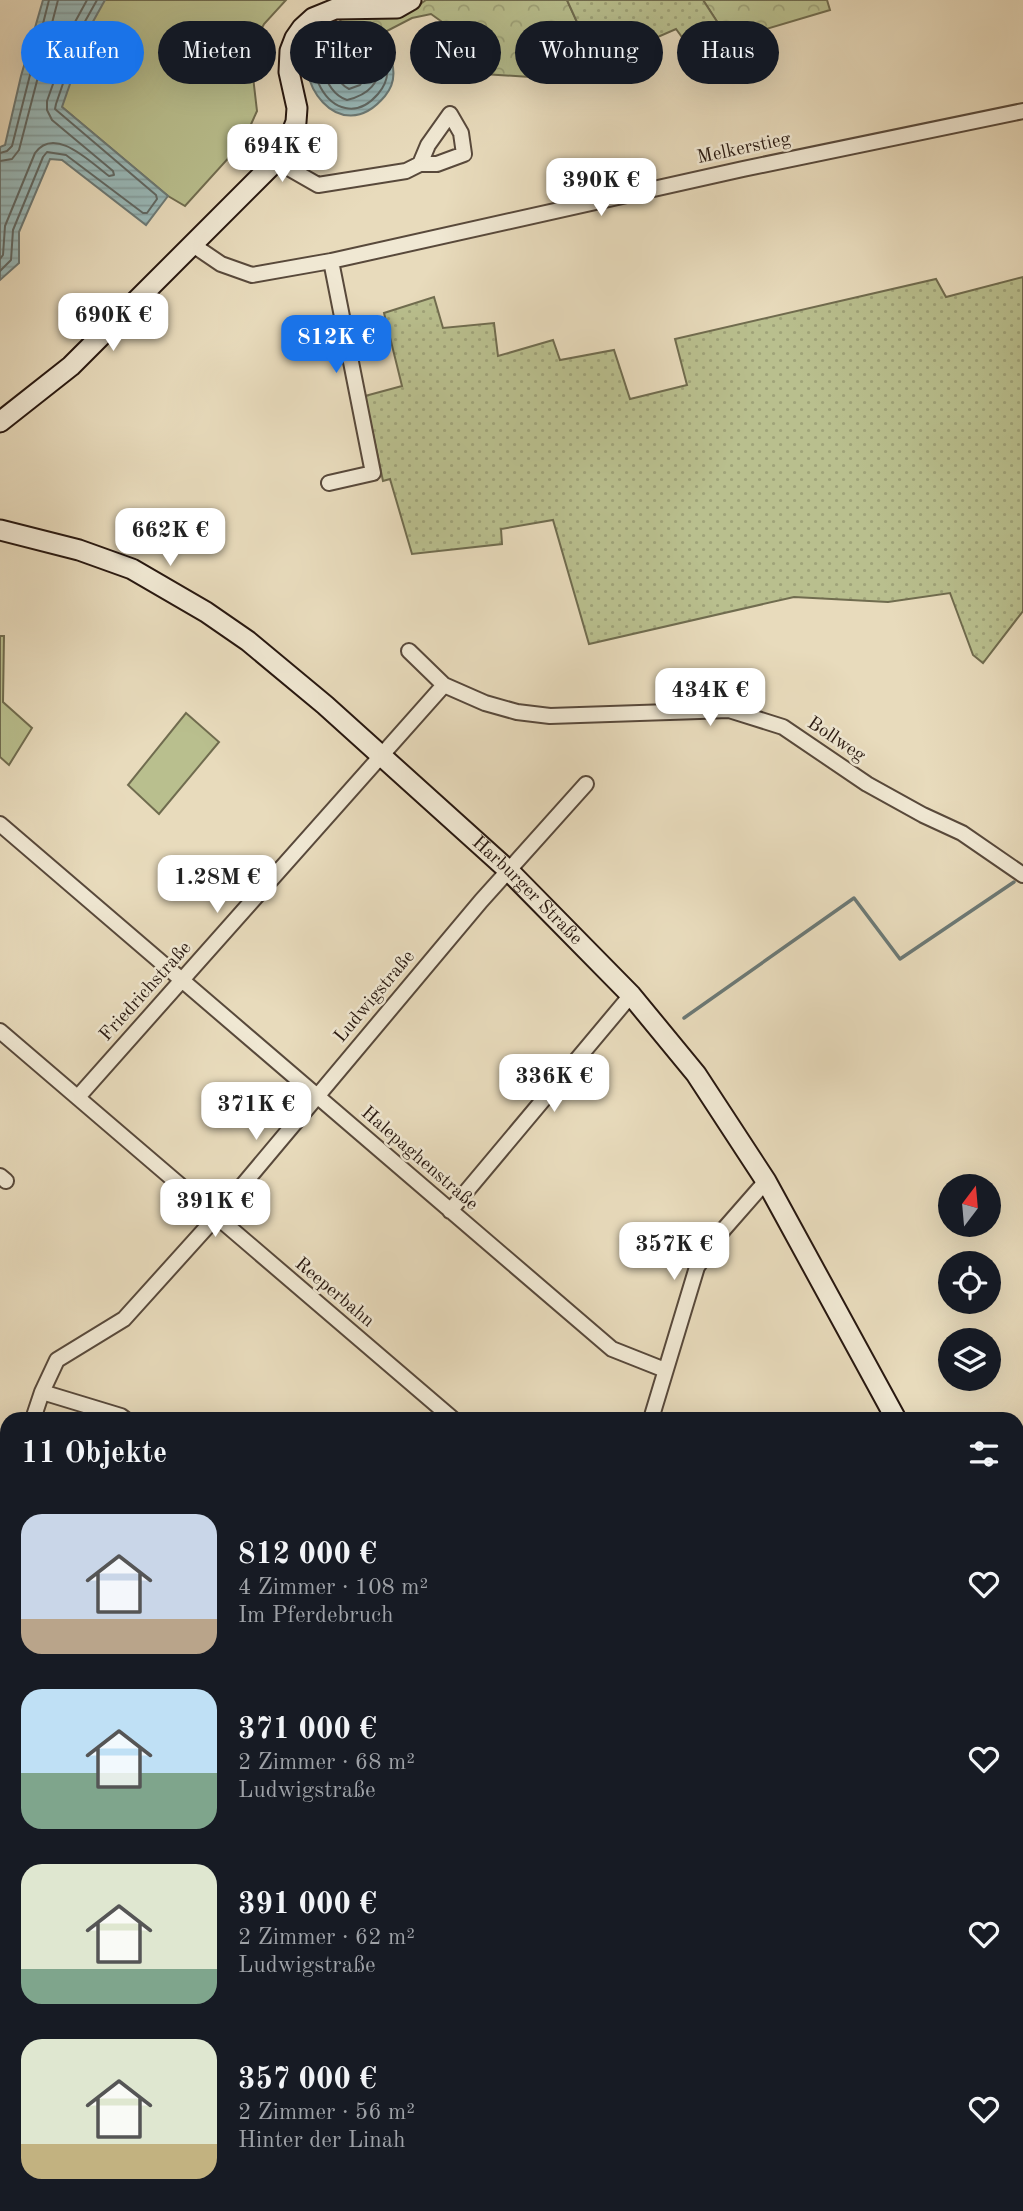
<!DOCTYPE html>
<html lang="de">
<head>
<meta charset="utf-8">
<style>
	:root { --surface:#171b24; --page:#20242c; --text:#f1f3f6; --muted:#9ea1a6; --accent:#1a73e8 }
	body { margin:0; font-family:"Old Standard TT",serif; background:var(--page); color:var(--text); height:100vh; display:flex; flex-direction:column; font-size:26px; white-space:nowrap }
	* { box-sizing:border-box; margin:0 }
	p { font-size:23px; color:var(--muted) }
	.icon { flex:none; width:38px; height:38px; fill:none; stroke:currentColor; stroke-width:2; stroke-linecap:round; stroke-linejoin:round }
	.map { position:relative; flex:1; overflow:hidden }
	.panel { position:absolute; left:0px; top:1412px; width:1024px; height:800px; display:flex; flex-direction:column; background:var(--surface); border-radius:21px 21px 0 0; box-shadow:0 7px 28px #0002 }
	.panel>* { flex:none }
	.hud { position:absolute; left:21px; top:21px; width:982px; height:63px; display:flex; gap:14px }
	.needle { width:46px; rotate:16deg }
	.tools { position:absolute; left:938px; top:1174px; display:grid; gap:14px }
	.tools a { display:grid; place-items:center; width:63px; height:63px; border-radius:50%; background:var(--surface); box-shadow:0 7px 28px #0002; font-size:35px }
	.price { position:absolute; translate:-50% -60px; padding:0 16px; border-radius:14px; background:#fff; color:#222; font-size:23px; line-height:46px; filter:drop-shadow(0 2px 4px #0008) }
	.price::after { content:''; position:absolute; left:50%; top:42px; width:21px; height:16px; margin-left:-10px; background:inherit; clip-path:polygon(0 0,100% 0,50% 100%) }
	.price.active { background:var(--accent); color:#fff }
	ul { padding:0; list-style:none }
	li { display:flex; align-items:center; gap:21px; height:175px; padding:0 21px }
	li span { display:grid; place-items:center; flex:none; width:196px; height:140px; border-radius:21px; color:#555 }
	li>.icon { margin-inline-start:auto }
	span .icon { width:84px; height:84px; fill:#fffc; stroke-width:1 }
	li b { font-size:30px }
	h2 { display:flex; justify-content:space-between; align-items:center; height:84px; padding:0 21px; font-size:30px }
	.chip { padding:0 24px; border-radius:32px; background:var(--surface); box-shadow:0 7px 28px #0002; font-size:24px; line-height:63px }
	.chip.active { background:var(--accent); color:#fff }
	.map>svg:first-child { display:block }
	.forest { fill:url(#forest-crowns); stroke:#706c4f; stroke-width:2 }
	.park { fill:#b9bf8e; stroke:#706c4f; stroke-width:2 }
	.garden { fill:url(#garden-dots); stroke:#706c4f; stroke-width:2 }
	.water { fill:url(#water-rules); stroke:#6c7975; stroke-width:2 }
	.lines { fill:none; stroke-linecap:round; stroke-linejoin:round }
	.shore { stroke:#606864; stroke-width:2 }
	.stream { stroke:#6c7975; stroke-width:3.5 }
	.street-casing { stroke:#58493b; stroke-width:18 }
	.secondary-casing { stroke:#281810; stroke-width:23 }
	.street { stroke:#f0e8d3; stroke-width:14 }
	.secondary { stroke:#f0e8d3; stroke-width:19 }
	.labels { text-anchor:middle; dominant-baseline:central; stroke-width:5; stroke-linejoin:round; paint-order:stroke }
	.street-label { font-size:19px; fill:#281810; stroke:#f0e8d3 }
</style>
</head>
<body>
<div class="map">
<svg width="1023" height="2211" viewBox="0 0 1023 2211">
	<defs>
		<pattern id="forest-crowns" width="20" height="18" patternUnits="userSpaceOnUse" patternTransform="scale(1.75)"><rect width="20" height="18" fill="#b9bf8e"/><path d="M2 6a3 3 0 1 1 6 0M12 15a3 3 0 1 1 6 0" fill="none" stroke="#9fa379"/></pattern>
		<pattern id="garden-dots" width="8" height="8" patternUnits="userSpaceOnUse" patternTransform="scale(1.75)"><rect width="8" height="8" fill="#b9bf8e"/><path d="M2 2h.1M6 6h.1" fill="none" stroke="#9fa379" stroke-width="1.8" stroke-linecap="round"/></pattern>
		<pattern id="water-rules" width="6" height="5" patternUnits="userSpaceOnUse" patternTransform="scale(1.75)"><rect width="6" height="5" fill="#99b9b9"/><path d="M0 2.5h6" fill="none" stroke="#849e9e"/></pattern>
	</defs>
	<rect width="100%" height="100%" fill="#e8dbbc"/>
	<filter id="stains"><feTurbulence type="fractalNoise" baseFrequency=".00286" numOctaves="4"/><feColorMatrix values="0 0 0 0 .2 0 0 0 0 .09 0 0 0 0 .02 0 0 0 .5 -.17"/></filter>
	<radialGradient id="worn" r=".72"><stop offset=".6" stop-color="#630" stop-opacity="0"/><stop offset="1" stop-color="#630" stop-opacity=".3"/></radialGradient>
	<!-- forest -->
	<path class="forest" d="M426,0H567L596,64L560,79L468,73L459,34L431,14L412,18L387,31L372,33L362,27L339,23L344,14L375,18L403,16Z
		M703,0H827L830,10L729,40Z"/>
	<!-- park -->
	<path class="park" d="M43,0H286L264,24L250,51L257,111L243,142L185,206L168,196L62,107Z
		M0,636H4L3,702L32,728L9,765L0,757Z
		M186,713L219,742L159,814L128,785Z
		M0,1703L7,1710V1900L0,1897V1766L6,1736L0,1731Z"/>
	<!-- garden -->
	<path class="garden" d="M567,0H703L729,40L703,66L676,29L596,64Z
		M1023,277V611L983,663L973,655L950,593L888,602L794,597L589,644L553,520L501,529L502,544L412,554L390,479L383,481L365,396L402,386L384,313L434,297L443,328L494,323L498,356L553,340L560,360L614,350L630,399L687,385L675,339L936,279L946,297Z"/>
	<!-- water -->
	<path class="water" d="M43,0H105L90,27L62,107L168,196L146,225L62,160L50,159L19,232V263L0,280V147L5,145L21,76Z
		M339,23C350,25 361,26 370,32C391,45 402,76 385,96C339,151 289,76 313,41C319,31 329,27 339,23Z
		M0,1986H7V2079L0,2075Z"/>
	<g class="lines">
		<!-- shore -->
		<path class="shore" d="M341,31C373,34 403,65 378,94C334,145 282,48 341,31Z
			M342,40C383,45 394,89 347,100C322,92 313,48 342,40Z
			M342,50C357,52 363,59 368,74L360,85L349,89C337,83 333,69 335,56Z
			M0,153L7,151L12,146L49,0
			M0,161L12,159L19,150L58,0
			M0,259L3,255L5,226L35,153C55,125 91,163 109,176L114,175L113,171L52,120L47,110V101L75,22L87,0
			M0,271L11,260L13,230L43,157L47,152L66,155L143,213H147L157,199L156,195L55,109L56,104L83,25L97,0"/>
		<!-- stream -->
		<path class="stream" d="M684,1018L854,898L900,959L1014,882
			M1017,2153L1023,2154"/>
		<defs>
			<path id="street" d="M276,161L318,185L406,171L420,164H437L464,154L461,133L450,114L428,145L420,164
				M193,245L221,264L252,275L331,261L743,169L1023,111
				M329,483L373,473L331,261
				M409,651L444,685
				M0,824L612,1349L665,1370
				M0,1031L453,1419
				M78,1097L444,685L485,703L517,712L550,716L729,710L783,727L867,784L923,815L962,833L1023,875
				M0,1176L6,1181
				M450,1211L631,995
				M42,1392L121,1416L125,1419
				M33,1419L42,1392L57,1360L124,1319L216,1217L481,901L586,784
				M651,1419L697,1267L724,1229L766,1181
				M0,1527L7,1504
				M71,2205L90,2211
				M239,2205L262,2211
				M322,2205L326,2211
				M543,2205L563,2211
				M202,2211L204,2205
				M373,2211L390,2205
				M691,2211L693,2205"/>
			<g id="secondary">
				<path d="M0,422L71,366L276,161L286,147L296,122L297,108L289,72L290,51L295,38L302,28L313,18L335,9L397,8L411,0"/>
				<path id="s1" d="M0,530L79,550L132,569L206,612L248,641L325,705L508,870L631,995L696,1074L766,1181L896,1419"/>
				<path d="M1017,1583L1023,1590"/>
				<path d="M1017,1900L1023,1893"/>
				<path d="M852,2211L855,2205"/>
			</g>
		</defs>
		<!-- street casing -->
		<use href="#street" class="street-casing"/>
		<!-- secondary casing -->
		<use href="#secondary" class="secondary-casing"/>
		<!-- street -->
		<use href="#street" class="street"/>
		<!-- secondary -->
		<use href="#secondary" class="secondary"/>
	</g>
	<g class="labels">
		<!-- street labels -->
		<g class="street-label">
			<text transform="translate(744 149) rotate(-12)">Melkerstieg</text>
			<text transform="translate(836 740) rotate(34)">Bollweg</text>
			<text stroke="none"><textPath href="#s1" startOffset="649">Harburger Straße</textPath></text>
			<text transform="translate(146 992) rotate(-48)">Friedrichstraße</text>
			<text transform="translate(375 997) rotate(-50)">Ludwigstraße</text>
			<text transform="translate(419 1159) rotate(41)">Halepaghenstraße</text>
			<text transform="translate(334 1293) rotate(40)">Reeperbahn</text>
		</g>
	</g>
	<rect width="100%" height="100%" filter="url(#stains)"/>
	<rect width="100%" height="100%" fill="url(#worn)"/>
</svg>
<div class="tools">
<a><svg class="needle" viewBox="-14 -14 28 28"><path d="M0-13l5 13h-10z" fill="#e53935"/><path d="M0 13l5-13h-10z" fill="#9ea1a6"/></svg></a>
<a><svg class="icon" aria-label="locate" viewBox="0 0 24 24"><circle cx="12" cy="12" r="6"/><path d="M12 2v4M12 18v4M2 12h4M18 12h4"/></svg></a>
<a><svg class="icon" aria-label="layers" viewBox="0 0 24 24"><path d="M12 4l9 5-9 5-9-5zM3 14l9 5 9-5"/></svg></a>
</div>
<b class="price" style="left:282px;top:184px">694K €</b>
<b class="price" style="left:601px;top:218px">390K €</b>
<b class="price" style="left:113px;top:353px">690K €</b>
<b class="price active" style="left:336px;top:375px">812K €</b>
<b class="price" style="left:170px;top:568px">662K €</b>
<b class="price" style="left:710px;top:728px">434K €</b>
<b class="price" style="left:217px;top:915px">1.28M €</b>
<b class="price" style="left:554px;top:1114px">336K €</b>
<b class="price" style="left:256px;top:1142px">371K €</b>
<b class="price" style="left:215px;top:1239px">391K €</b>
<b class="price" style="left:674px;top:1282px">357K €</b>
<div class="hud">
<a class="chip active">Kaufen</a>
<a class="chip">Mieten</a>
<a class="chip">Filter</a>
<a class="chip">Neu</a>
<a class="chip">Wohnung</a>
<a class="chip">Haus</a>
</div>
<section class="panel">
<h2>11 Objekte<svg class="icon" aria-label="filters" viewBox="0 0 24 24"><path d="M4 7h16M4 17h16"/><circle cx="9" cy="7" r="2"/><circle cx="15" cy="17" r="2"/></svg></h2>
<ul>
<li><span style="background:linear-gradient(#c9d6e8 75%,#b9a48a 0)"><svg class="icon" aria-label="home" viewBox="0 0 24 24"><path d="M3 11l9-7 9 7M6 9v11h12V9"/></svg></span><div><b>812 000 €</b><p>4 Zimmer · 108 m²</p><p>Im Pferdebruch</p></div><svg class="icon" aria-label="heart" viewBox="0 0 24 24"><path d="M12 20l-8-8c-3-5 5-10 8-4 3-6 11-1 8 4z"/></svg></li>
<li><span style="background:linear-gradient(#bfe0f5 60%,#7fa58c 0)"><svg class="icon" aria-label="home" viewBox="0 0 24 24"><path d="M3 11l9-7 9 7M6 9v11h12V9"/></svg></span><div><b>371 000 €</b><p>2 Zimmer · 68 m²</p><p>Ludwigstraße</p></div><svg class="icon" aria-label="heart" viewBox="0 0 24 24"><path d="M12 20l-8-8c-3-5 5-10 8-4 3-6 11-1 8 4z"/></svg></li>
<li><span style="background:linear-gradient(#dfe7d0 75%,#7fa58c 0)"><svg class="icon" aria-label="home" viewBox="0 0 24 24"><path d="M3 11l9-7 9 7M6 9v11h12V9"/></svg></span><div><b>391 000 €</b><p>2 Zimmer · 62 m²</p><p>Ludwigstraße</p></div><svg class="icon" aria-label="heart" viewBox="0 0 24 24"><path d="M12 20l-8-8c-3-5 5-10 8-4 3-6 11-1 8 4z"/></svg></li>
<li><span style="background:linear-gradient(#dfe7d0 75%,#c2b280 0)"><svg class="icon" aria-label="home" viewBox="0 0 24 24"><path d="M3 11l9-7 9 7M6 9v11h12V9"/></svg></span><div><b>357 000 €</b><p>2 Zimmer · 56 m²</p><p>Hinter der Linah</p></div><svg class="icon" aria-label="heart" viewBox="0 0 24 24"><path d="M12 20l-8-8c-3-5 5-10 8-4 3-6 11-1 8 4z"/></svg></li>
</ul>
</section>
</div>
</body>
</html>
